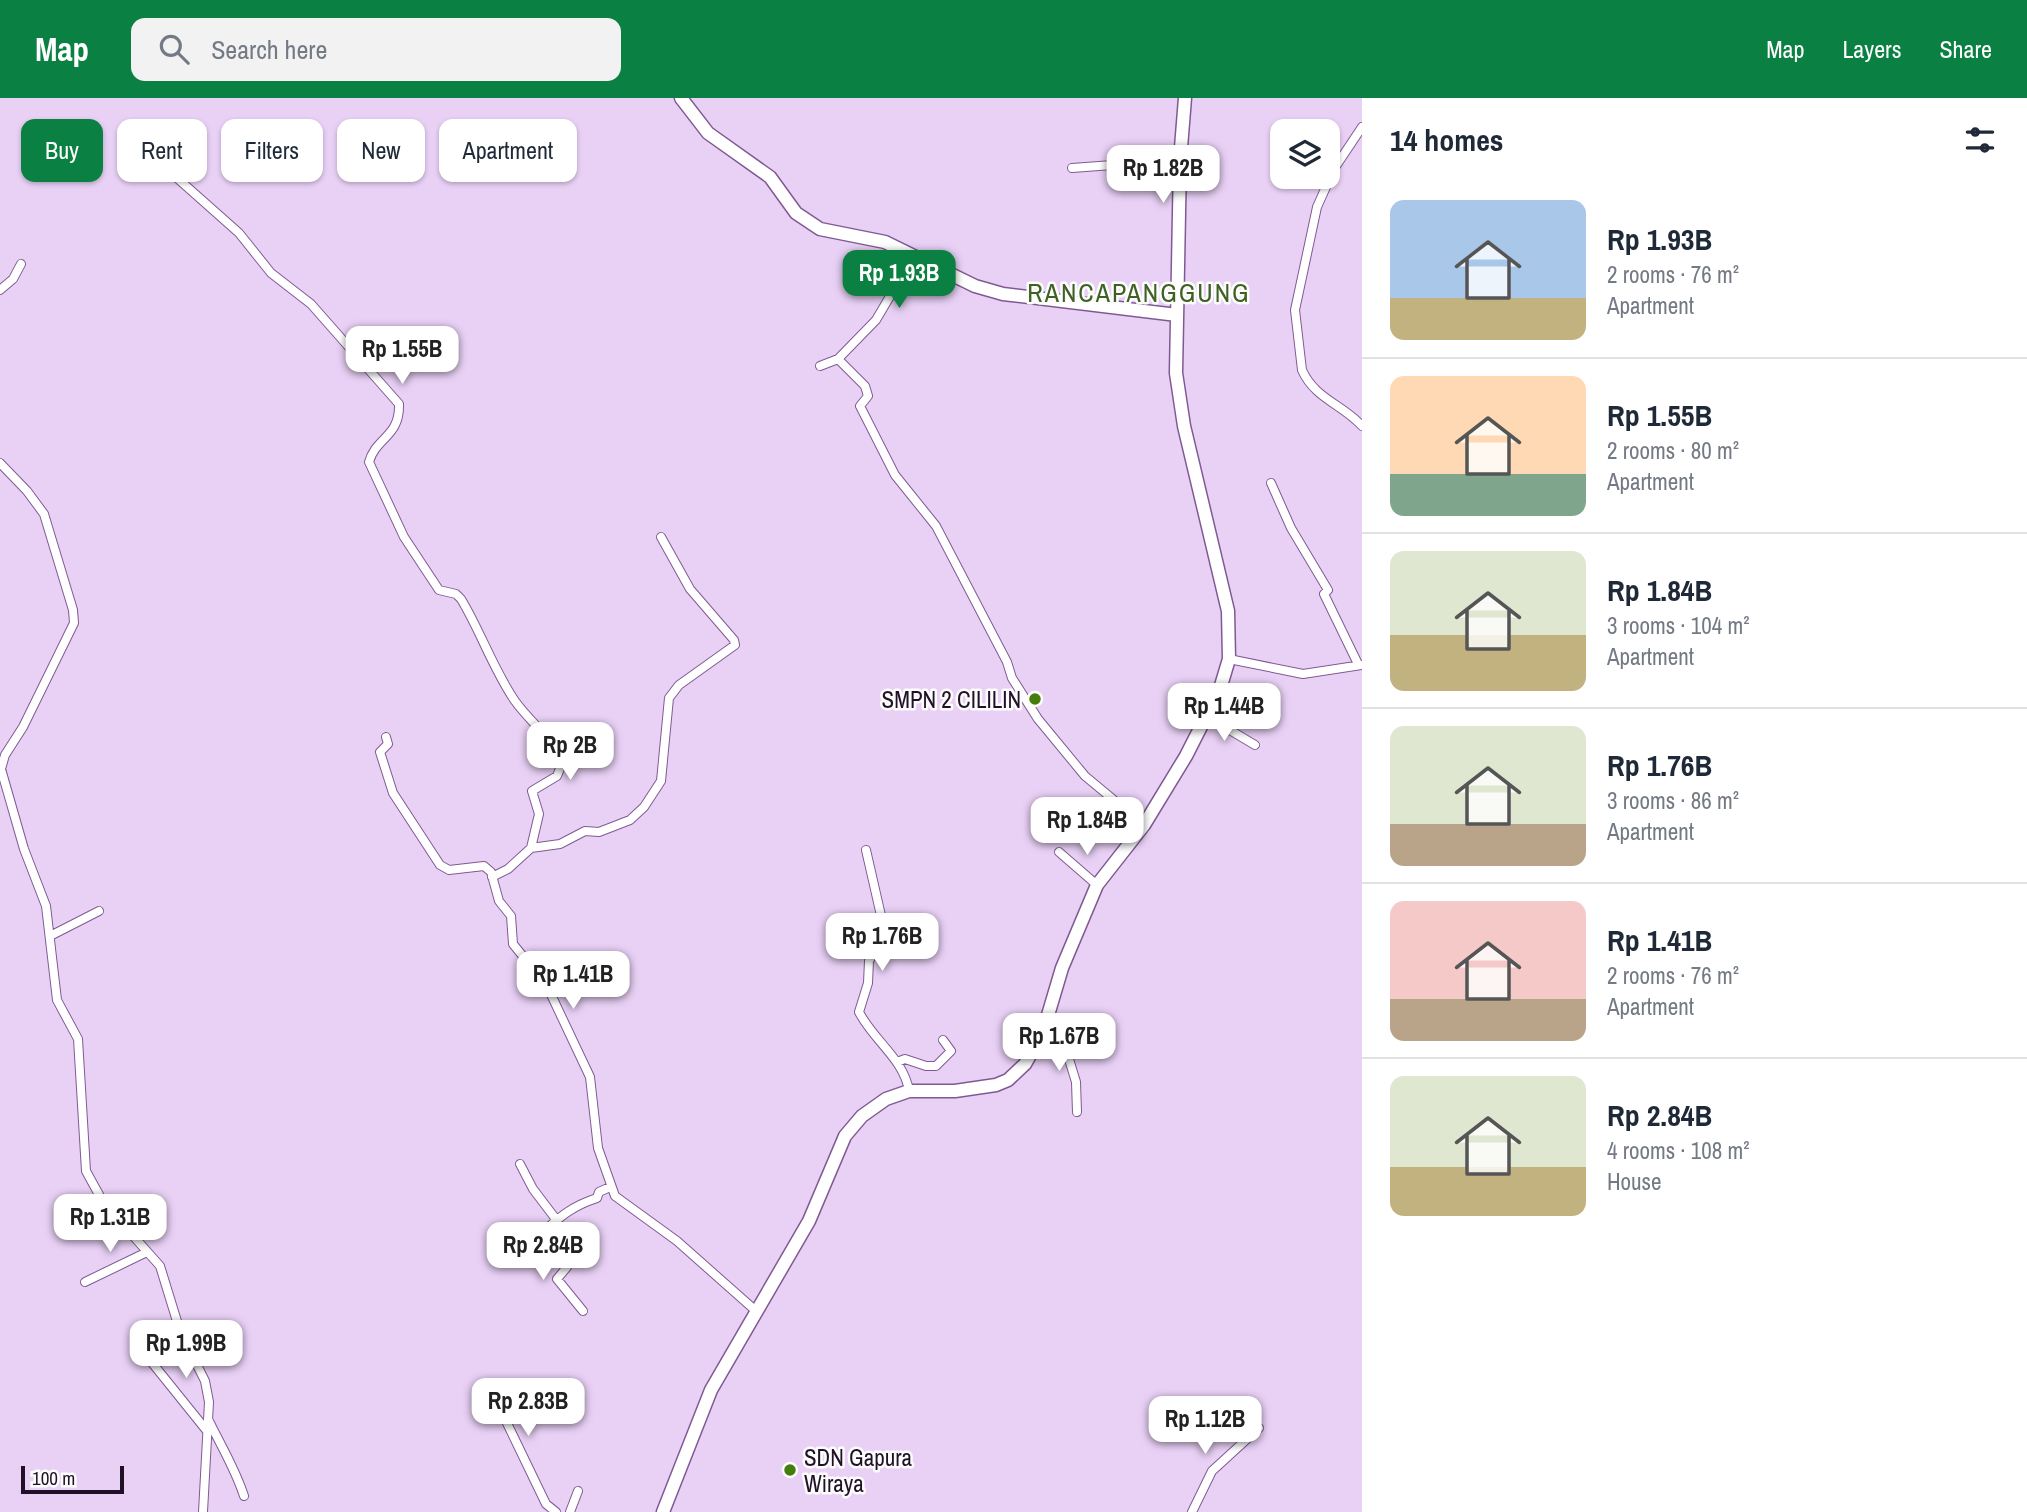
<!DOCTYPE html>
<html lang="en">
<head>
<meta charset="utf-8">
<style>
	:root { --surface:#fff; --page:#f2f2f3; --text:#1f2937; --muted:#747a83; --line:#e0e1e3; --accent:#0b8043 }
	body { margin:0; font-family:"Archivo Narrow",sans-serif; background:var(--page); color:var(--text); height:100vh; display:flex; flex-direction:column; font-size:26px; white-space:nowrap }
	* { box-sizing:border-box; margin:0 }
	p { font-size:23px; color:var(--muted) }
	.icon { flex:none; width:38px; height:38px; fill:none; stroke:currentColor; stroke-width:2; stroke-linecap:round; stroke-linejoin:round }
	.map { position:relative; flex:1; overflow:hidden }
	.panel { display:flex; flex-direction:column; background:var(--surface); width:665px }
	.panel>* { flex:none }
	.guide { position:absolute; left:21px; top:21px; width:665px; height:63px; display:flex; gap:14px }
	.fabs { position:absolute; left:1270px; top:21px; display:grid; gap:14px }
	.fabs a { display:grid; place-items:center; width:70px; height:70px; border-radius:14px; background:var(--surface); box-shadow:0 2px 5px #0004; font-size:35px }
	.scale { position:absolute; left:21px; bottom:18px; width:103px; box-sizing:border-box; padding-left:7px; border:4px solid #201127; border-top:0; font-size:19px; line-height:24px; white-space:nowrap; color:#201127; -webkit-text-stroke:5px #fcfcfc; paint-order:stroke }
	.price { position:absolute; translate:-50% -60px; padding:0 16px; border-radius:14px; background:#fff; color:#222; font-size:23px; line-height:46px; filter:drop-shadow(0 2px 4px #0008) }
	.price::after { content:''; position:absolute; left:50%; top:42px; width:21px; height:16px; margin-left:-10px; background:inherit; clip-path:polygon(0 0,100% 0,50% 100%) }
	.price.on { background:var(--accent); color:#fff }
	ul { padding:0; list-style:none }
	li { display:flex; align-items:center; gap:21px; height:175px; padding:0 28px }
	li+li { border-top:2px solid var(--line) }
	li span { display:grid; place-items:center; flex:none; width:196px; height:140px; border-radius:14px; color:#555 }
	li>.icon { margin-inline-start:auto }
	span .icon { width:84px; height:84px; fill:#fffc; stroke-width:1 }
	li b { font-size:30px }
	h2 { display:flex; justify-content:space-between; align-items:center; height:84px; padding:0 28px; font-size:30px }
	.pill { padding:0 24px; border-radius:14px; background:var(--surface); box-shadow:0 2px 5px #0004; font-size:24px; line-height:63px }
	.pill.on { background:var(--accent); color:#fff }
	header { display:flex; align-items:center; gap:42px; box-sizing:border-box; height:98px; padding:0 35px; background:var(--accent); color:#fff }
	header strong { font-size:33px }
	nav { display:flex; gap:38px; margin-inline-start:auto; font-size:24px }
	.search { width:490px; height:63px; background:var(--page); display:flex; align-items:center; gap:18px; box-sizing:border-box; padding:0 24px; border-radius:14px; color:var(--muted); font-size:26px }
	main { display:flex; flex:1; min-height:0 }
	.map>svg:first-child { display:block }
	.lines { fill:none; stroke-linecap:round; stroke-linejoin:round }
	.street-casing { stroke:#7f5a92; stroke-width:10 }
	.secondary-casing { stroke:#7f5a92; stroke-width:15 }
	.street { stroke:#fff; stroke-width:8 }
	.secondary { stroke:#fff; stroke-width:12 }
	.poi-dot { fill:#467b0d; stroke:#fcfcfc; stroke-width:2.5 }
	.labels { text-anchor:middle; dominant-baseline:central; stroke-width:5; stroke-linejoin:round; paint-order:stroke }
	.poi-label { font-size:23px; fill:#201127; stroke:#fcfcfc; text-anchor:end }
	.quarter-label { font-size:26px; letter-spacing:2px; fill:#3e6122; stroke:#fcfcfc }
</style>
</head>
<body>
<header>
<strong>Map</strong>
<div class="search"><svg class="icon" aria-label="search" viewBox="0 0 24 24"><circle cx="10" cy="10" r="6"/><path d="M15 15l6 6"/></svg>Search here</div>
<nav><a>Map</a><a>Layers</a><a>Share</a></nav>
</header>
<main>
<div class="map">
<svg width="1362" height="1414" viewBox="0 0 1362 1414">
	<rect width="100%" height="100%" fill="#e9d1f6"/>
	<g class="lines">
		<defs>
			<path id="street" d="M1362,29L1334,71L1317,109L1295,212L1302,272C1315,301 1342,306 1362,328
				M159,64L239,135L271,175L311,206L399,306C400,339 376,339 369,364L404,439L439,492L456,496L461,501C481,534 493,571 515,603C530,624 552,640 563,663L557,678L532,693L539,716L531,750L508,771L492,779
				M1072,70L1180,62
				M907,156L896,188L876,222L838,261L865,288L868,298L860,308L895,377L936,428L1007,564L1012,580L1038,621L1085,678L1144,727
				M0,192L13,181L21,166
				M820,268L838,261
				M0,365L27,393L44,416L73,512L74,525L23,629L5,657L1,671L24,751L46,808L57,902L78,941L86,1073L103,1104L160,1168L180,1233L205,1283L209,1304L203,1414
				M1271,385L1291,430L1328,492L1324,496L1358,566
				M1229,561L1303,576L1362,567
				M1208,619L1255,647
				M386,639L388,646L380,654L393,695L440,767L449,772L484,768L491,774L499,803L511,818L513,846L547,888L590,979L598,1050L615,1098L677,1143L756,1213
				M531,750L560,746L585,733L599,734L630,722L644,709L661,683L669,600L679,587L735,547L734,542L690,491L661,439
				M866,752L885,835L869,863L868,885L859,914C873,942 904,961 909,993
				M1059,754L1097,787
				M52,837L99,813
				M1043,934L1064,945L1076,984L1077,1014
				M897,964L905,961L926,968H936L951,953L943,942
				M520,1066L533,1091L555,1120
				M541,1135L567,1169L557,1181L583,1213
				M512,1156C548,1137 554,1114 597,1100L599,1094L610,1089
				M85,1184L147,1154
				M141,1251L207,1333
				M518,1288L523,1297L506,1309L505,1321L546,1406L556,1414
				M208,1321C221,1348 235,1370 244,1398
				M570,1414L578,1393
				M1192,1414L1212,1373L1259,1330"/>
			<path id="secondary" d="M681,0L708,35L770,79L796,115L820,131L885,144L975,188L1003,196L1177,217
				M663,1414L711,1292L809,1123L845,1038L862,1018L886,1001L909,993H955L996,987L1008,982L1025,966L1043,934L1062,870L1097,787L1144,727L1186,658L1220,591L1229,561L1228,513L1184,328L1176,275L1180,62L1185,0"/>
		</defs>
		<!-- street casing -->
		<use href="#street" class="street-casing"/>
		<!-- secondary casing -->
		<use href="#secondary" class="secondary-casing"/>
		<!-- street -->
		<use href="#street" class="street"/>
		<!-- secondary -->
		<use href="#secondary" class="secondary"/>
	</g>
	<!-- markers -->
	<g class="poi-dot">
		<circle cx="1035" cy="601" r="7"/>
		<circle cx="790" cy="1372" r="7"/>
	</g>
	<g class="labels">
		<!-- poi labels -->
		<g class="poi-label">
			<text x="1021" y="601">SMPN 2 CILILIN</text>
			<text x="804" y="1359" text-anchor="start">SDN Gapura<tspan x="804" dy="26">Wiraya</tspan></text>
		</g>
		<!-- quarter labels -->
		<g class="quarter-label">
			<text x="1139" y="194">RANCAPANGGUNG</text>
		</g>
	</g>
</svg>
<div class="fabs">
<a><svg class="icon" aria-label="layers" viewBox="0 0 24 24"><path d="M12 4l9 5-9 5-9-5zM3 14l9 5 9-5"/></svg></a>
</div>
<div class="scale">100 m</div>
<b class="price" style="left:1163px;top:107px">Rp 1.82B</b>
<b class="price on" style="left:899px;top:212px">Rp 1.93B</b>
<b class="price" style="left:402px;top:288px">Rp 1.55B</b>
<b class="price" style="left:1224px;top:645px">Rp 1.44B</b>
<b class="price" style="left:570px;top:684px">Rp 2B</b>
<b class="price" style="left:1087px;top:759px">Rp 1.84B</b>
<b class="price" style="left:882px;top:875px">Rp 1.76B</b>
<b class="price" style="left:573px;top:913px">Rp 1.41B</b>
<b class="price" style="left:1059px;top:975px">Rp 1.67B</b>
<b class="price" style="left:110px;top:1156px">Rp 1.31B</b>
<b class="price" style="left:543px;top:1184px">Rp 2.84B</b>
<b class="price" style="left:186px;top:1282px">Rp 1.99B</b>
<b class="price" style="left:528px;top:1340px">Rp 2.83B</b>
<b class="price" style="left:1205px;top:1358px">Rp 1.12B</b>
<div class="guide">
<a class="pill on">Buy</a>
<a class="pill">Rent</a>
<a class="pill">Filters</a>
<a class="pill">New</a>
<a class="pill">Apartment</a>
</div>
</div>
<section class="panel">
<h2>14 homes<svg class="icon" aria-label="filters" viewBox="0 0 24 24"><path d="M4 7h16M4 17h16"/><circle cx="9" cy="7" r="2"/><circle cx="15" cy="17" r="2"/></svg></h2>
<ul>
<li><span style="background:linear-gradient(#a9c7e8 70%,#c2b280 0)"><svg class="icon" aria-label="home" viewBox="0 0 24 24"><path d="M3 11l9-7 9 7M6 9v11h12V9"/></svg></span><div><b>Rp 1.93B</b><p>2 rooms · 76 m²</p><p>Apartment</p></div></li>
<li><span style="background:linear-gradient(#ffd9b3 70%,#7fa58c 0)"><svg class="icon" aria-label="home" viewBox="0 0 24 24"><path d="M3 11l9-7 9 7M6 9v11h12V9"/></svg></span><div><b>Rp 1.55B</b><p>2 rooms · 80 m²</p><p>Apartment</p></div></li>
<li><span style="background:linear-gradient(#dfe7d0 60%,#c2b280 0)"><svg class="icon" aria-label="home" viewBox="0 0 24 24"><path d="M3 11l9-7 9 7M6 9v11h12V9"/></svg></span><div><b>Rp 1.84B</b><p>3 rooms · 104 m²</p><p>Apartment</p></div></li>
<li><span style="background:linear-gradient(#dfe7d0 70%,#b9a48a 0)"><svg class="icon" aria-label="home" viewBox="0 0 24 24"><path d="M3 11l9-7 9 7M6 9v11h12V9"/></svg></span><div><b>Rp 1.76B</b><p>3 rooms · 86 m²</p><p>Apartment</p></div></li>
<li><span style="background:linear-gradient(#f6c9c9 70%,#b9a48a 0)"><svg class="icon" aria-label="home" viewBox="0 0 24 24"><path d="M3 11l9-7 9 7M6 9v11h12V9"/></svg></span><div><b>Rp 1.41B</b><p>2 rooms · 76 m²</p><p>Apartment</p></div></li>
<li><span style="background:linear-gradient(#dfe7d0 65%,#c2b280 0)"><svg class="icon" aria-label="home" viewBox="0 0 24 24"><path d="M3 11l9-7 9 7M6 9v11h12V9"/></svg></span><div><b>Rp 2.84B</b><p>4 rooms · 108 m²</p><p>House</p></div></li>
</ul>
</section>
</main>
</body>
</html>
